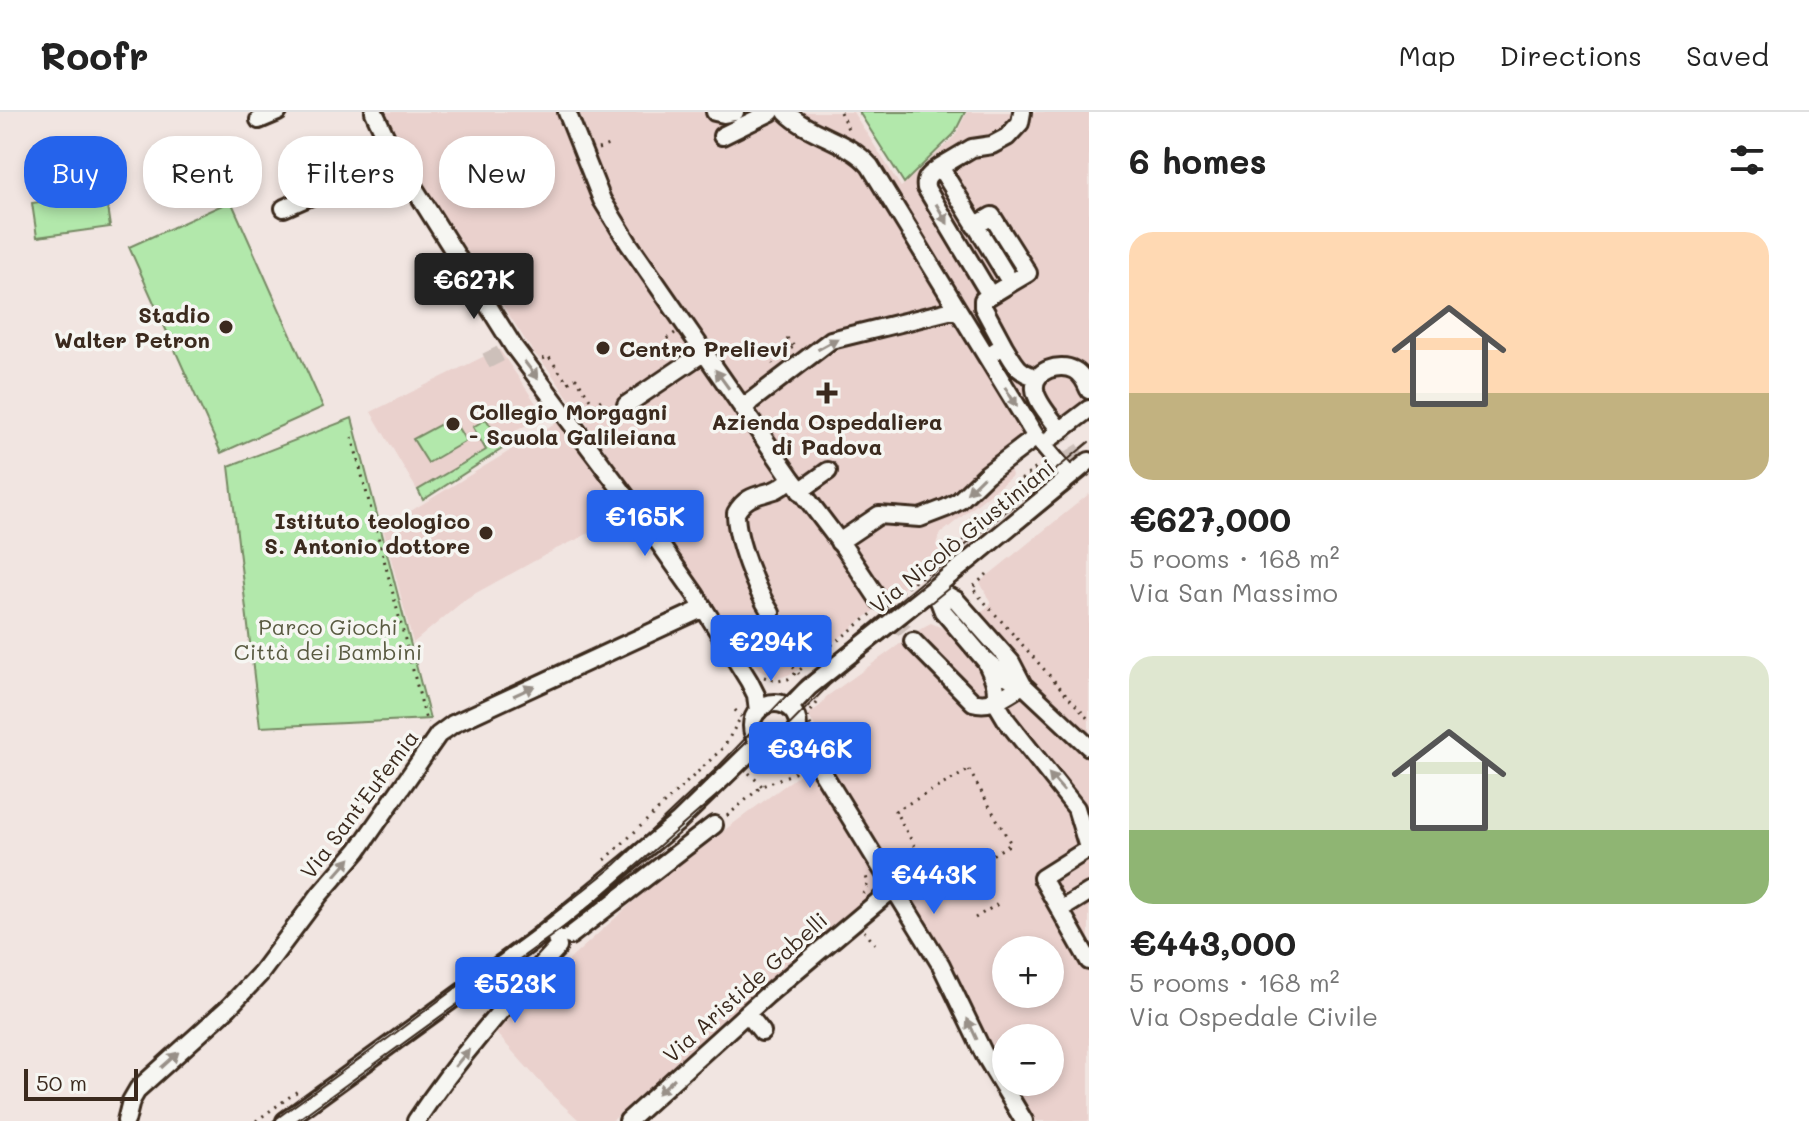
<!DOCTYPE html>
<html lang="en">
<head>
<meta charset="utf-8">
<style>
	:root { --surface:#fff; --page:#f6f6f6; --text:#222; --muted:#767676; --line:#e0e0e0; --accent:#2563eb }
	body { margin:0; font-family:Mali,sans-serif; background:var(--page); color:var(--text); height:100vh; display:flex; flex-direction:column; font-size:30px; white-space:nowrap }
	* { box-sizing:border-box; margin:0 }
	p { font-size:26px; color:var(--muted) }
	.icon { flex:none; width:44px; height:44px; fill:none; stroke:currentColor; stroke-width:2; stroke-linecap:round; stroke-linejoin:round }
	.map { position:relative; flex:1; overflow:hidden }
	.drawer { display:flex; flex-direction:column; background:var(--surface); width:720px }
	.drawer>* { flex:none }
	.guide { position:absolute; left:24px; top:24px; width:760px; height:72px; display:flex; gap:16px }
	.fabs { position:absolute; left:992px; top:824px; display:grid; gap:16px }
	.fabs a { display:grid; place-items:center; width:72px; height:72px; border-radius:50%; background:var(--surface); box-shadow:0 4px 12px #0003; font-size:40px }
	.scale { position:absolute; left:24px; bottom:20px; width:114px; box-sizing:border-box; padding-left:8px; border:4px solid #3b2a1e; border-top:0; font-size:22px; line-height:28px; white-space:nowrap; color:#3b2a1e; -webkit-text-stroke:6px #f6f6f2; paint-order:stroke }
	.price { position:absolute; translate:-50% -68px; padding:0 18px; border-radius:8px; background:var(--accent); color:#fff; font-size:26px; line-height:52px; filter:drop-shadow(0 2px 4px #0008) }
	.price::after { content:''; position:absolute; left:50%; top:48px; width:24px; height:18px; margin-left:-12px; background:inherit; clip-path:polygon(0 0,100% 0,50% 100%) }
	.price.selected { background:#222; color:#fff }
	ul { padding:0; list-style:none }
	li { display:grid; align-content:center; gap:16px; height:424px; padding:0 40px }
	li span { display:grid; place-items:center; height:248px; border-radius:24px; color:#555 }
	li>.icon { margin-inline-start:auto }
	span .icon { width:144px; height:144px; fill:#fffc; stroke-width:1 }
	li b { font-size:34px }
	h2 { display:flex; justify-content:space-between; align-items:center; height:96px; padding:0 40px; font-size:34px }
	.tag { padding:0 28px; border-radius:32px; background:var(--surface); box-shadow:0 4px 12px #0003; font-size:28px; line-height:72px }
	.tag.selected { background:var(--accent); color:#fff }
	header { display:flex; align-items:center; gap:48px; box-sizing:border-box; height:112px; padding:0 40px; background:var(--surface); border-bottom:2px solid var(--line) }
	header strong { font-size:38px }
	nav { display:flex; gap:44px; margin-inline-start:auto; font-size:28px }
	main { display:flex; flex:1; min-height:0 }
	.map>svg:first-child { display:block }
	.built { fill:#ead1cd; fill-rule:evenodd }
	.green { fill:#b2e8ab; stroke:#768964; stroke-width:2 }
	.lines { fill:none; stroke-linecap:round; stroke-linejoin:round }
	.minor-tunnel { stroke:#cdc0ba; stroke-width:16; stroke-dasharray:16 8; stroke-linecap:butt }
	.minor-casing { stroke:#3b2a1e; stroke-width:22 }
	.path { stroke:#3b2a1e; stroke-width:3; stroke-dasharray:2 6; stroke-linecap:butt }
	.minor { stroke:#f6f6f2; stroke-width:16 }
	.tram { stroke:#3b2a1e; stroke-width:2 }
	.oneway { fill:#989088 }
	.poi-dot { fill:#3b2a1e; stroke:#f6f6f2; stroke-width:3 }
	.labels { text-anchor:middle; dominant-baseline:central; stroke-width:7; stroke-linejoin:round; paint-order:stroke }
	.poi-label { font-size:22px; font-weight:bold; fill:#3b2a1e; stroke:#f6f6f2; text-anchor:end }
	.street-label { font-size:22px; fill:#3b2a1e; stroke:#f6f6f2 }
	.park-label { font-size:22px; fill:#595a41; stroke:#f6f6f2 }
</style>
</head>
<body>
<header>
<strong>Roofr</strong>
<nav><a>Map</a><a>Directions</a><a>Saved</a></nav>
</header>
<main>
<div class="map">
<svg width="1089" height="1009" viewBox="0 0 1089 1009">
	<rect width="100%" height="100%" fill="#f1e5e1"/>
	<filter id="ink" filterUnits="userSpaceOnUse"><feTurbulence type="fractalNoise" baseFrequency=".0125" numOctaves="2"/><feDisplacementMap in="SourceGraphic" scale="16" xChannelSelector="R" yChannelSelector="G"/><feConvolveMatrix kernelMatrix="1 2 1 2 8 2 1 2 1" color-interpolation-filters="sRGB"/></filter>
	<g filter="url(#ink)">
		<!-- built -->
		<path class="built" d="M384,0H853L901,75L955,24L967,0H1089V304L1037,343L1034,339L1010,356L1012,364L939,423L936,433L944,444L795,560L777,567L762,560L742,540L709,485L548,257L533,240L405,43Z
			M499,237L544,303L500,328L502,337L423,388L371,300Z
			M557,310L627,398L580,426L556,437L467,486L413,531L383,416Z
			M1089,382V1009H1035L1021,993L1007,970H1050V926H1006V968L997,952L1001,949L899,763L826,821L612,1009H580L552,983L495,920L524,889L657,768L830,640L808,603L821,593L826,585L925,514L931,511L956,522L991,492L980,470ZM1006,838H1050V882H1006Z"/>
		<!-- green -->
		<path class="green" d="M859,0H965L954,22L904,71Z
			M105,81L110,115L37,125L32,91Z
			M231,89L323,295L221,341L129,135Z
			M352,306L430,607L260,615L229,354Z
			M452,306L466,329L428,351L413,327Z
			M486,307L500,328L502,337L423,388L418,378L486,338L473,315Z"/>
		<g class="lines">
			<!-- minor-tunnel -->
			<path class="minor-tunnel" d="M486,249L502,241
				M1058,316L1089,365
				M879,488L913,529"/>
			<defs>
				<path id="minor" d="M374,0L396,47L514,235L628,387L695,482L749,569L756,583L758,599
					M567,0L602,88L629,132L792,367L845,437L879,488
					M715,0L724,2L735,0
					M786,0C810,24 848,28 870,54L1036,325L1070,365
					M259,8L278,0
					M722,24L771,0
					M940,55L972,36L992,33L1007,25L1020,11L1022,0
					M284,96L396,47
					M975,114L992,104L1028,161L1011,171
					M990,183L926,76C924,65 932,61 940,55L1011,171L983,188V195L1004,234
					M995,239L1004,234C1014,250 1017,261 1037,265
					M626,293L703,241
					M744,297L751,289L831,228L957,197
					M1058,316C1051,305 1036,290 1035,277C1033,258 1060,250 1074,258C1082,262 1086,271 1089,278
					M1052,325L1089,297
					M800,379L828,359
					M839,430L879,403L920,406L946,396L959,389L987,362L1036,325
					M934,476L943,499L984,547L1002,562L1023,573L1089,635
					M934,476L956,488L1011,550L1023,573
					M771,501C756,478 736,428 736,401C746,383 758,384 775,378C780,376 786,371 792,367
					M913,529L973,590C992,596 1007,582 1023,573
					M987,552C993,565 998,574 995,589L1007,609L1076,696L1089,739
					M752 614a23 23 0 1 1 46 0a23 23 0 1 1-46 0Z
					M789,596L809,575L973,445L1089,349
					M793,629L821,658L941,853L984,942L1024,1009
					M1088,737L1042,766L1089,849
					M1060,798L1089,780
					M570,824L714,713
					M747,901L762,920
					M126,1009L131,989L138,977L229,895L260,862L320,782L358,738L438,623L453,612L704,496
					M285,1009L534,828L678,710L759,631
					M416,1009C457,947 507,890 558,835L556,825L550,816
					M628,1009L766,884L894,776"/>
			</defs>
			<!-- minor casing -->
			<use href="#minor" class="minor-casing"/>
			<!-- path -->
			<path class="path" d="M840,0L850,21
				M598,37L611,32
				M675,221L665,228L675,242
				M787,226L795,236
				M764,238L773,252
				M768,243L780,241L794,235
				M543,247L548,244L568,271L576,266L594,293L601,288
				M352,325L426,608L428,611
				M987,462L972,476L1089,608
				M894,484C910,473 957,440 965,426C968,419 966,414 970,408L1040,353
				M793,555L799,562
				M764,565L778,569L788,567L873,501
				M817,591L808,603L809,610L822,633L819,636
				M735,598L741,605
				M969,658L1011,732L937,774L895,699Z
				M749,661L762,674
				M727,704L762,674L794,661L799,655
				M605,748L724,635L742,603
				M863,782L868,772L866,764
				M975,806L1001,790
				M864,819L875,832
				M256,1009L299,978"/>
			<!-- minor -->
			<use href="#minor" class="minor"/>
			<!-- tram -->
			<path class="tram" d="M273,1009L394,922L536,816L615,753L714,659L791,579L1089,330
				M296,1009L575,807L738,665L829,573L1089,363"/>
		</g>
		<!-- one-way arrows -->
		<defs><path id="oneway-solid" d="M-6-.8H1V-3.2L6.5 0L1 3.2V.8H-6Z" transform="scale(2)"/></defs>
		<g class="oneway">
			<use href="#oneway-solid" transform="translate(942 102) rotate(60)"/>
			<use href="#oneway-solid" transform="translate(828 232) rotate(-29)"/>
			<use href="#oneway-solid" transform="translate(531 258) rotate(53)"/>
			<use href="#oneway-solid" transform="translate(722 267) rotate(-126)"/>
			<use href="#oneway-solid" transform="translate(1011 285) rotate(58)"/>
			<use href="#oneway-solid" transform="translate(975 373) rotate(135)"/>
			<use href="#oneway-solid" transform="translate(524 579) rotate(-25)"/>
			<use href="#oneway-solid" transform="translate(1056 670) rotate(-131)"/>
			<use href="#oneway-solid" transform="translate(343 755) rotate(-49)"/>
			<use href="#oneway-solid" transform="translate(972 917) rotate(-115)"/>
			<use href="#oneway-solid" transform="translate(462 946) rotate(-51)"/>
			<use href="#oneway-solid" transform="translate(170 948) rotate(-42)"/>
			<use href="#oneway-solid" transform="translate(666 974) rotate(138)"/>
		</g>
	</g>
	<!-- markers -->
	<g class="poi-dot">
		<circle cx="226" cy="215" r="8"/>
		<circle cx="603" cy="236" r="8"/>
		<path d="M823 269h8v8h8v8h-8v8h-8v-8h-8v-8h8z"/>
		<circle cx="453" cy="312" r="8"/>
		<circle cx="486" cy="421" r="8"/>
	</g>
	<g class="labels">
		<!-- poi labels -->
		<g class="poi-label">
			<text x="210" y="202">Stadio<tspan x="210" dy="25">Walter Petron</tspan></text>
			<text x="619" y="236" text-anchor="start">Centro Prelievi</text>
			<text x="469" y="299" text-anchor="start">Collegio Morgagni<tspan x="469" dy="25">- Scuola Galileiana</tspan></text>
			<text x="827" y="309" text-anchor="middle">Azienda Ospedaliera<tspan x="827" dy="25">di Padova</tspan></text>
			<text x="470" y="408">Istituto teologico<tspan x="470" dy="25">S. Antonio dottore</tspan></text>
		</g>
		<!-- street labels -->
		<g class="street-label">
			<text transform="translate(962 424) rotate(-39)">Via Nicolò Giustiniani</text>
			<text transform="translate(359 692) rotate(-53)">Via Sant'Eufemia</text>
			<text transform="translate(745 875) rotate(-42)">Via Aristide Gabelli</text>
		</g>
		<!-- park labels -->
		<g class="park-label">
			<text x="328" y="514">Parco Giochi<tspan x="328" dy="25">Città dei Bambini</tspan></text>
		</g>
	</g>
</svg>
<div class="fabs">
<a>+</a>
<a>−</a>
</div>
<div class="scale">50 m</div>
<b class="price selected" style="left:474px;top:209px">€627K</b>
<b class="price" style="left:645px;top:446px">€165K</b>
<b class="price" style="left:771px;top:571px">€294K</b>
<b class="price" style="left:810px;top:678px">€346K</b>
<b class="price" style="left:934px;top:804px">€443K</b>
<b class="price" style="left:515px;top:913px">€523K</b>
<div class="guide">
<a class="tag selected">Buy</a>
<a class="tag">Rent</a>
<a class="tag">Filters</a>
<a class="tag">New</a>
</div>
</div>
<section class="drawer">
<h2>6 homes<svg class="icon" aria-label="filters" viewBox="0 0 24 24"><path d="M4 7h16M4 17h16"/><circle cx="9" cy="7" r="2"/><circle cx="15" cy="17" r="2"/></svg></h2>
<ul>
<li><span style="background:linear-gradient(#ffd9b3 65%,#c2b280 0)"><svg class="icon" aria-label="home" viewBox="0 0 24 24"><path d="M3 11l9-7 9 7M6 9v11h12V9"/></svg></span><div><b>€627,000</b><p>5 rooms · 168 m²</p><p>Via San Massimo</p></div></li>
<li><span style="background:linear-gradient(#dfe7d0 70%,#8fb573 0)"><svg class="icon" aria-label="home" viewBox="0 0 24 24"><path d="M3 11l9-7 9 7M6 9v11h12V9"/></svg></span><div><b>€443,000</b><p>5 rooms · 168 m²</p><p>Via Ospedale Civile</p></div></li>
</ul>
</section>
</main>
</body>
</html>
